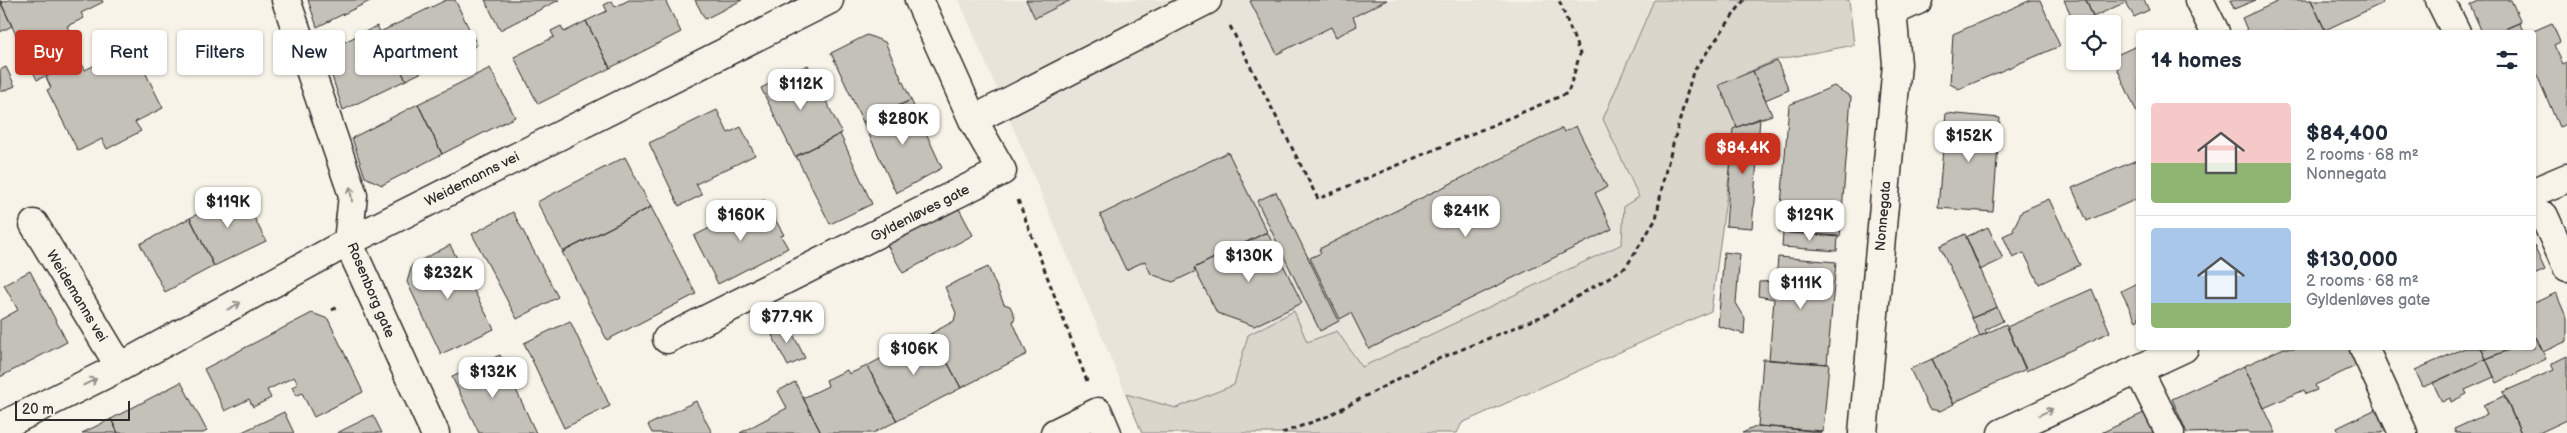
<!DOCTYPE html>
<html lang="en">
<head>
<meta charset="utf-8">
<style>
	:root { --surface:#fff; --page:#f2f2f3; --text:#1f2937; --muted:#747a83; --line:#e0e1e3; --accent:#c8321e }
	body { margin:0; font-family:"Balsamiq Sans",sans-serif; background:var(--page); color:var(--text); height:100vh; display:flex; flex-direction:column; font-size:19px; white-space:nowrap }
	* { box-sizing:border-box; margin:0 }
	p { font-size:16px; color:var(--muted) }
	.icon { flex:none; width:28px; height:28px; fill:none; stroke:currentColor; stroke-width:2; stroke-linecap:round; stroke-linejoin:round }
	.map { position:relative; flex:1; overflow:hidden }
	.panel { position:absolute; left:2136px; top:30px; width:400px; height:320px; display:flex; flex-direction:column; background:var(--surface); border-radius:5px; box-shadow:0 1px 4px #0004 }
	.panel>* { flex:none }
	.top-card { position:absolute; left:15px; top:30px; width:475px; height:45px; display:flex; gap:10px }
	.controls { position:absolute; left:2066px; top:15px; display:grid; gap:10px }
	.controls a { display:grid; place-items:center; width:55px; height:55px; border-radius:5px; background:var(--surface); box-shadow:0 1px 4px #0004; font-size:25px }
	.scale { position:absolute; left:15px; bottom:12px; width:115px; box-sizing:border-box; padding-left:5px; border:2px solid #2b2b2b; border-top:0; font-size:14px; line-height:18px; white-space:nowrap; color:#2b2b2b; -webkit-text-stroke:4px #f7f3e8; paint-order:stroke }
	.price { position:absolute; translate:-50% -42px; padding:0 11px; border-radius:10px; background:#fff; color:#222; font-size:16px; line-height:32px; filter:drop-shadow(0 1px 2px #0008) }
	.price::after { content:''; position:absolute; left:50%; top:30px; width:15px; height:11px; margin-left:-8px; background:inherit; clip-path:polygon(0 0,100% 0,50% 100%) }
	.price.on { background:var(--accent); color:#fff }
	ul { padding:0; list-style:none }
	li { display:flex; align-items:center; gap:15px; height:125px; padding:0 15px }
	li+li { border-top:1px solid var(--line) }
	li span { display:grid; place-items:center; flex:none; width:140px; height:100px; border-radius:5px; color:#555 }
	li>.icon { margin-inline-start:auto }
	span .icon { width:60px; height:60px; fill:#fffc; stroke-width:1 }
	li b { font-size:21px }
	h2 { display:flex; justify-content:space-between; align-items:center; height:60px; padding:0 15px; font-size:21px }
	.tag { padding:0 18px; border-radius:5px; background:var(--surface); box-shadow:0 1px 4px #0004; font-size:18px; line-height:45px }
	.tag.on { background:var(--accent); color:#fff }
	.map>svg:first-child { display:block }
	.built { fill:#e8e4da }
	.green { fill:#dad6cc; stroke:#82807c }
	.building { fill:#c4c1b9; stroke:#2b2b2b }
	.lines { fill:none; stroke-linecap:round; stroke-linejoin:round }
	.minor-casing { stroke:#2b2b2b; stroke-width:31 }
	.path { stroke:#2b2b2b; stroke-width:3; stroke-dasharray:5 4; stroke-linecap:butt }
	.minor { stroke:#f7f3e8; stroke-width:28 }
	.oneway { stroke:#918f8a }
	.labels { text-anchor:middle; dominant-baseline:central; stroke-width:4.5; stroke-linejoin:round; paint-order:stroke }
	.street-label { font-size:14px; fill:#2b2b2b; stroke:#f7f3e8 }
</style>
</head>
<body>
<div class="map">
<svg width="2567" height="433" viewBox="0 0 2567 433">
	<rect width="100%" height="100%" fill="#f7f3e8"/>
	<filter id="ink" filterUnits="userSpaceOnUse"><feTurbulence type="fractalNoise" baseFrequency=".02" numOctaves="2"/><feDisplacementMap in="SourceGraphic" scale="10" xChannelSelector="R" yChannelSelector="G"/><feConvolveMatrix kernelMatrix="1 2 1 2 8 2 1 2 1" color-interpolation-filters="sRGB"/></filter>
	<g filter="url(#ink)">
		<!-- built -->
		<path class="built" d="M959,0H1654L1603,119L1639,198L1624,206L1622,244L1362,368L1337,331L1307,342L1294,311L1248,335L1234,385L1176,408L1126,394Z"/>
		<!-- green -->
		<path class="green" d="M1654,0H1849L1854,45L1776,60L1746,73L1752,101L1737,118L1711,311L1462,423L1457,433H1142L1126,394L1176,408L1234,385L1248,335L1294,311L1307,342L1337,331L1362,367L1622,244L1624,206L1639,197L1603,119Z"/>
		<!-- building -->
		<path class="building" d="M0,0L3,3H1L12,26L0,32Z
			M9,0H102L103,2L81,13L84,18L67,26L82,58L37,80L1,3Z
			M308,0H372L317,27Z
			M446,0H455L477,45L406,80L380,32Z
			M485,0H559L500,30Z
			M629,0H665L681,32L610,68L586,21L607,11L604,5L612,1L615,7Z
			M695,0H742L705,19Z
			M1026,0H1071L1035,18Z
			M1253,0H1387L1353,17L1357,26L1336,37L1331,27L1277,54L1250,1Z
			M2031,0H2040L2060,46L1959,89L1950,84L1953,34Z
			M2064,0H2086L2093,17L2075,24Z
			M2086,0H2144L2149,10L2134,17L2126,2L2093,17Z
			M2230,0H2256L2234,9Z
			M2281,0H2311L2325,30L2319,32H2248L2242,18Z
			M2311,0H2381L2383,3L2325,30Z
			M2481,0H2511L2521,22L2498,32H2482L2470,5Z
			M586,21L610,68L538,104L514,57L554,37L551,31L561,26L564,32Z
			M2519,23L2524,32H2498Z
			M2552,23L2560,42L2554,45L2563,64L2567,62V124L2559,127L2534,68V32H2531Z
			M377,26L406,80L343,110L324,52Z
			M867,35L885,42L911,100L863,122L831,53Z
			M2139,45V112L2137,113L2112,57Z
			M132,47L146,67L145,72L163,108L135,122L141,131L107,149L102,139L78,151L47,90L51,88L46,77L80,60L85,70Z
			M1777,61L1789,90L1765,100L1753,71Z
			M808,65L842,133L795,157L761,88Z
			M6,67L15,86L1,92L0,70Z
			M490,68L515,117L442,154L418,104Z
			M1753,71L1772,115L1737,127L1719,85Z
			M1834,86L1851,97L1840,237L1779,232L1789,105Z
			M911,100L942,168L896,193L863,122Z
			M418,104L442,154L382,185L365,177L352,138Z
			M717,110L728,133L741,127L755,155L696,184L702,195L679,206L649,143Z
			M1946,113L2000,118L1993,212L1938,208Z
			M1760,118L1752,228L1726,226L1733,129Z
			M1576,126L1607,187L1595,193L1612,229L1369,349L1351,313L1340,319L1310,258L1321,253L1319,249L1562,128L1564,132Z
			M840,134L872,204L830,224L796,156Z
			M1228,152L1267,232L1194,268L1196,271L1173,282L1151,274L1145,261L1126,270L1100,215Z
			M625,157L651,207L563,252L537,202Z
			M2139,159V198L2087,221L2072,188Z
			M241,192L266,241L214,266L190,218Z
			M1276,192L1339,321L1320,331L1257,201Z
			M2049,199L2080,265L2039,284L2024,253L2013,258L2003,236L2014,231L2013,229L2022,211Z
			M764,200L784,235L781,236L788,248L718,284L694,236Z
			M957,205L973,235L903,273L886,243Z
			M651,207L696,294L607,340L562,252Z
			M513,212L558,297L517,319L472,234Z
			M190,218L214,266L165,292L140,244Z
			M1988,227L2003,259L1980,270L1966,237Z
			M1267,232L1302,303L1254,326L1217,313L1194,268Z
			M1783,232L1838,236L1837,251L1782,247Z
			M1965,234L1997,307L1972,318L1940,246Z
			M450,245L494,329L441,354L407,282L412,265Z
			M2534,246L2545,270L2534,275Z
			M1724,252L1740,254L1736,303L1745,318L1744,334L1718,326Z
			M1778,257L1836,262L1827,364L1769,360L1774,299L1758,296L1759,282L1776,281Z
			M988,267L1004,304L1010,306L1015,317L1013,322L1027,354L961,388L932,333L954,321L956,313L945,287Z
			M30,271L67,342L0,377V320L18,310L4,285Z
			M2139,282V319L2136,321L2121,291Z
			M2092,289L2110,332L2026,371L2007,327Z
			M2556,293L2567,319V341L2543,352L2536,337L2534,338V303Z
			M1997,307L2003,321L1985,330L1987,333L1980,336L1972,318Z
			M312,313L328,319L363,392L314,417L302,393L296,396L292,387L298,384L294,377L267,390L271,398L253,407L249,399L225,411L204,369Z
			M570,321L610,406L564,428L524,343Z
			M787,322L805,358L788,366L770,331Z
			M2006,324L2026,369L1953,403L1932,359Z
			M932,333L961,388L897,421L867,366L893,352L891,347L910,338L913,342Z
			M2536,337L2546,359L2497,383L2486,359L2513,348H2534V338Z
			M2284,348H2350L2358,365L2315,385L2317,390L2306,394L2304,390L2264,408L2244,366Z
			M2465,348H2481L2486,359L2423,387L2415,370Z
			M2481,348H2513L2486,359Z
			M500,355L536,433H479L452,377Z
			M2567,356V420L2539,433H2521L2503,392L2554,370L2551,364Z
			M1763,359L1829,364L1823,432L1758,426Z
			M1932,359L1954,404L1940,411L1929,409L1910,369Z
			M2486,359L2494,377L2465,390L2467,394L2451,402L2450,398L2442,402L2433,383Z
			M867,366L897,421L873,433H821L803,398L828,386L826,380L847,370L849,374Z
			M2244,366L2276,433H2249L2248,431L2187,433L2172,399Z
			M181,382L207,431L203,433H118L111,419Z
			M795,382L821,433H740L787,408L778,391Z
			M2504,396L2521,433H2456L2454,429L2487,414L2483,405Z
			M696,401L712,433H652L648,425Z
			M2378,408L2389,429L2381,433H2339L2337,428Z
			M2148,411L2158,433H2101Z
			M284,412L294,433H240Z
			M373,415L382,433H337Z
			M111,419L118,433H82Z
			M1758,426L1822,431V433H1742Z"/>
		<g class="lines">
			<defs>
				<path id="minor" d="M286,0L353,195L348,242L435,433
					M2199,0L2215,32
					M2440,0L2456,32
					M1894,11L1918,0
					M973,120L1207,0
					M2534,192L2567,178
					M2544,216L2567,267
					M34,224L120,367
					M667,339L1002,171L973,120L919,0
					M2364,348L2403,433
					M2138,369L2170,433
					M0,427L120,367L348,242L829,0
					M1055,433L1098,412L1107,433
					M1863,433L1897,64L1891,0
					M2002,433L2184,348"/>
			</defs>
			<!-- minor casing -->
			<use href="#minor" class="minor-casing"/>
			<!-- path -->
			<path class="path" d="M1230,26L1318,199L1568,93L1580,54L1559,0
				M1018,200L1087,381
				M332,310L340,306
				M1282,433L1326,417L1426,364L1550,313L1626,267L1656,219L1664,177L1693,72L1744,0"/>
			<!-- minor -->
			<use href="#minor" class="minor"/>
		</g>
		<!-- one-way arrows -->
		<defs><path id="oneway-shaft" d="M-6 0H5M1.5-3L5.5 0L1.5 3" fill="none" stroke-width="1.6" stroke-linecap="round" stroke-linejoin="round" transform="scale(1.25)"/></defs>
		<g class="oneway">
			<use href="#oneway-shaft" transform="translate(351 194) rotate(-98)"/>
			<use href="#oneway-shaft" transform="translate(234 306) rotate(-28)"/>
			<use href="#oneway-shaft" transform="translate(90 382) rotate(-27)"/>
			<use href="#oneway-shaft" transform="translate(2046 412) rotate(-25)"/>
		</g>
	</g>
	<g class="labels">
		<!-- street labels -->
		<g class="street-label">
			<text transform="translate(472 179) rotate(-27)">Weidemanns vei</text>
			<text transform="translate(920 213) rotate(-27)">Gyldenløves gate</text>
			<text transform="translate(1883 216) rotate(-85)">Nonnegata</text>
			<text transform="translate(371 290) rotate(67)">Rosenborg gate</text>
			<text transform="translate(77 296) rotate(59)">Weidemanns vei</text>
		</g>
	</g>
</svg>
<div class="controls">
<a><svg class="icon" aria-label="locate" viewBox="0 0 24 24"><circle cx="12" cy="12" r="6"/><path d="M12 2v4M12 18v4M2 12h4M18 12h4"/></svg></a>
</div>
<div class="scale">20 m</div>
<b class="price" style="left:801px;top:111px">$112K</b>
<b class="price" style="left:903px;top:146px">$280K</b>
<b class="price" style="left:1969px;top:163px">$152K</b>
<b class="price on" style="left:1743px;top:175px">$84.4K</b>
<b class="price" style="left:228px;top:229px">$119K</b>
<b class="price" style="left:1466px;top:238px">$241K</b>
<b class="price" style="left:741px;top:242px">$160K</b>
<b class="price" style="left:1810px;top:242px">$129K</b>
<b class="price" style="left:1249px;top:283px">$130K</b>
<b class="price" style="left:448px;top:300px">$232K</b>
<b class="price" style="left:1801px;top:310px">$111K</b>
<b class="price" style="left:787px;top:344px">$77.9K</b>
<b class="price" style="left:914px;top:376px">$106K</b>
<b class="price" style="left:493px;top:399px">$132K</b>
<div class="top-card">
<a class="tag on">Buy</a>
<a class="tag">Rent</a>
<a class="tag">Filters</a>
<a class="tag">New</a>
<a class="tag">Apartment</a>
</div>
<section class="panel">
<h2>14 homes<svg class="icon" aria-label="filters" viewBox="0 0 24 24"><path d="M4 7h16M4 17h16"/><circle cx="9" cy="7" r="2"/><circle cx="15" cy="17" r="2"/></svg></h2>
<ul>
<li><span style="background:linear-gradient(#f6c9c9 60%,#8fb573 0)"><svg class="icon" aria-label="home" viewBox="0 0 24 24"><path d="M3 11l9-7 9 7M6 9v11h12V9"/></svg></span><div><b>$84,400</b><p>2 rooms · 68 m²</p><p>Nonnegata</p></div></li>
<li><span style="background:linear-gradient(#a9c7e8 75%,#8fb573 0)"><svg class="icon" aria-label="home" viewBox="0 0 24 24"><path d="M3 11l9-7 9 7M6 9v11h12V9"/></svg></span><div><b>$130,000</b><p>2 rooms · 68 m²</p><p>Gyldenløves gate</p></div></li>
</ul>
</section>
</div>
</body>
</html>
